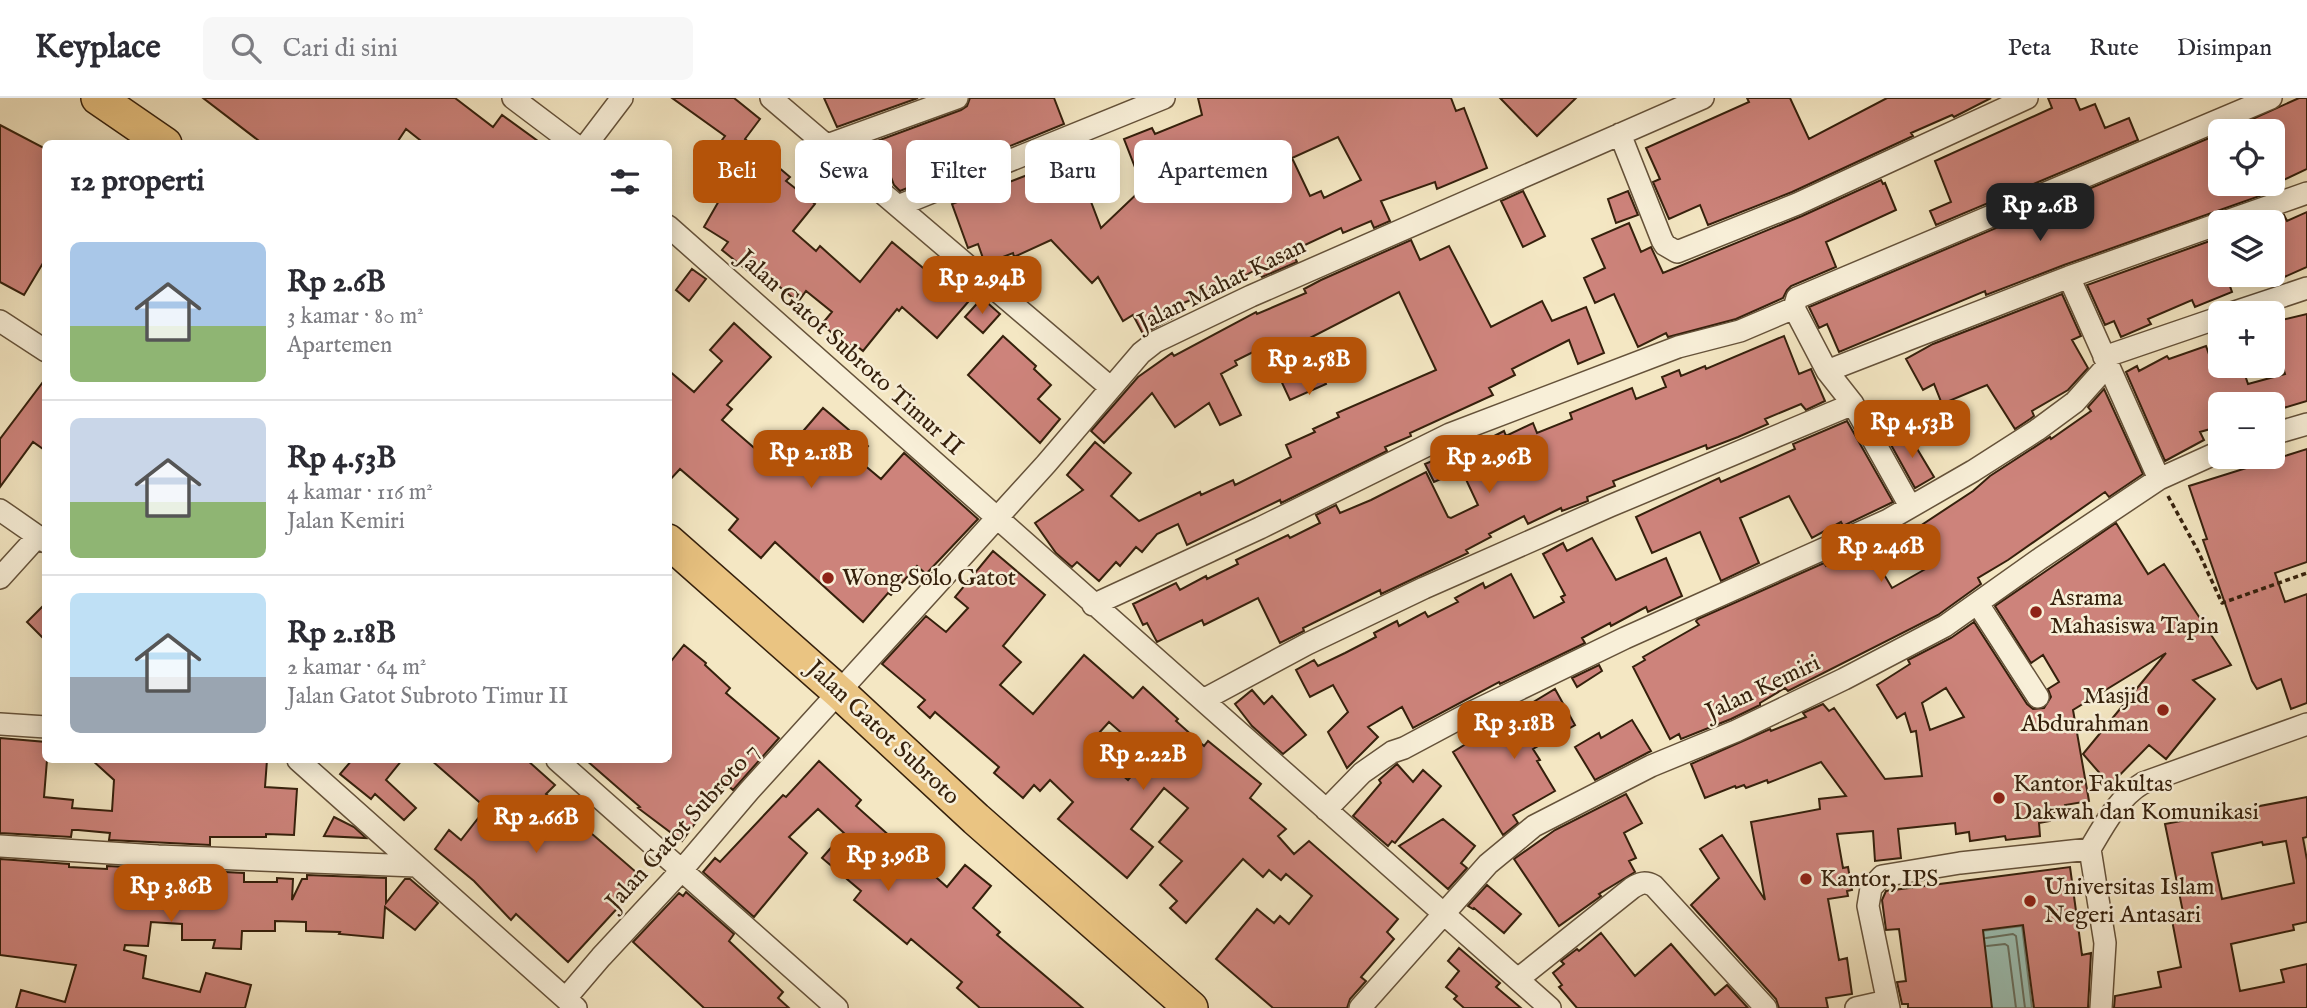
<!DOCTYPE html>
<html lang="id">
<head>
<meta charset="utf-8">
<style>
	:root { --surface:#fff; --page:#f7f7f7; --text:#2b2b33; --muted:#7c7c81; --line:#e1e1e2; --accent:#b45309 }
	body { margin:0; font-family:"IM FELL English",serif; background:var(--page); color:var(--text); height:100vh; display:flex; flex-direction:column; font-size:26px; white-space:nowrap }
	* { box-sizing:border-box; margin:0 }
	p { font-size:23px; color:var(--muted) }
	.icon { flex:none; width:38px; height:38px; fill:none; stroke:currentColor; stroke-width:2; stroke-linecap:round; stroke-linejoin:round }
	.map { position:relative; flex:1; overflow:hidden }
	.sheet { position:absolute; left:42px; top:42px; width:630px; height:623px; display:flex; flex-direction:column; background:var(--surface); border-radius:10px; box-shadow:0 4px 18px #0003 }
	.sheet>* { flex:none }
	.top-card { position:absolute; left:693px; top:42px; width:665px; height:63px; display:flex; gap:14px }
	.buttons { position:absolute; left:2208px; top:21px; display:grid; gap:14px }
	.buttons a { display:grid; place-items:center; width:77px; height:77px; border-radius:10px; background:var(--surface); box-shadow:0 4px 18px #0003; font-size:35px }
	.price { position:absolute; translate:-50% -60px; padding:0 16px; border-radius:14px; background:var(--accent); color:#fff; font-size:23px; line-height:46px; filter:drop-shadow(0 2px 4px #0008) }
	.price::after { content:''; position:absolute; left:50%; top:42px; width:21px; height:16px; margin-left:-10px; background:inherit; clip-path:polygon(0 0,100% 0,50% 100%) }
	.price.current { background:#222; color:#fff }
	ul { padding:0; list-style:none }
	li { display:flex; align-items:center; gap:21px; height:175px; padding:0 28px }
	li+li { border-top:2px solid var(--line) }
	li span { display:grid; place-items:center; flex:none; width:196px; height:140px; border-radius:10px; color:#555 }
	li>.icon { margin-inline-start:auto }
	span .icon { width:84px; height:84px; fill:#fffc; stroke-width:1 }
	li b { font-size:30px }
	h2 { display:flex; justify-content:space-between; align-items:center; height:84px; padding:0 28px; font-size:30px }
	.pill { padding:0 24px; border-radius:10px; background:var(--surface); box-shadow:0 4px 18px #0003; font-size:24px; line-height:63px }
	.pill.current { background:var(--accent); color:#fff }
	header { display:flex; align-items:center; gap:42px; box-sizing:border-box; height:98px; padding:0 35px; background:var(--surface); border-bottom:2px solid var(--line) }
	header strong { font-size:33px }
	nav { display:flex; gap:38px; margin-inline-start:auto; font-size:24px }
	.search { width:490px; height:63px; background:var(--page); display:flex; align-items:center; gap:18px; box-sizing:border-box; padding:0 24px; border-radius:10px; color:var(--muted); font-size:26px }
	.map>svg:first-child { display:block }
	.water { fill:#9cc0b4; stroke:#738071; stroke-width:2 }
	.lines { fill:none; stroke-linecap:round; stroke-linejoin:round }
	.shore { stroke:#687060; stroke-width:2 }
	.building { fill:#cd837b; stroke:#35200c; stroke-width:2; fill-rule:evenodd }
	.minor-casing { stroke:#65523a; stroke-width:24 }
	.primary-casing { stroke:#35200c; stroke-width:36 }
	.path { stroke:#35200c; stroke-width:3.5; stroke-dasharray:5 3.5; stroke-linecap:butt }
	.minor { stroke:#f8efd8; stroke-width:21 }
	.primary { stroke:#eac482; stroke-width:33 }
	.poi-dot { fill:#8f2418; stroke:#f8efd8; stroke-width:2.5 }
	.labels { text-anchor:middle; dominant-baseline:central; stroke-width:5; stroke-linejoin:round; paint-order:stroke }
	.street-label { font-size:24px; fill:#35200c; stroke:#f8efd8 }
	.poi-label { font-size:24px; fill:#35200c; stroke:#f8efd8; text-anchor:start }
</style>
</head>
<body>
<header>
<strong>Keyplace</strong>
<div class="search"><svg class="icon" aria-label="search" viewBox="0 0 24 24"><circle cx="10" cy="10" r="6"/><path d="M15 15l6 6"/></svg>Cari di sini</div>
<nav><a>Peta</a><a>Rute</a><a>Disimpan</a></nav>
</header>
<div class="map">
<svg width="2307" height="910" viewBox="0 0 2307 910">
	<rect width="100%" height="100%" fill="#f4e7c3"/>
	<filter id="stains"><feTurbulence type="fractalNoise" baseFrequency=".00286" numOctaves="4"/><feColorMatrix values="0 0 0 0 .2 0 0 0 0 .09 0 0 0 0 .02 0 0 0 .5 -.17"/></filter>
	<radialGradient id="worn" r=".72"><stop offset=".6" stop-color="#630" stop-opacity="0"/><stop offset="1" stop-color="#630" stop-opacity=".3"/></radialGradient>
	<!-- water -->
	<path class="water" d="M2022,828L2032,910H1966L1957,836Z"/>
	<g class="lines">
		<!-- shore -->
		<path class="shore" d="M1986,840L2013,836L2016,838L2025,910
			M1987,848L2005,846L2008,848L2016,910"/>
	</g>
	<!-- building -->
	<path class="building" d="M203,0H455L493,29L502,17L542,46H425L406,31L396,46H263Z
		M672,0H734L760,21L745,41L790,79L786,83L815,106L793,133L816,153L820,148L860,184L892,144L934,179L936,176L968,204L937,240L902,209L899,213L897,211L863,253L853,245L847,252L830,239L833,236L822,226L832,214L806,193L798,204L770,181L765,187L722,152L728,144L704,129L720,101L696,81L719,52L716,50L725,38Z
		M824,0H918L837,29Z
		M970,0H1054L1064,26L900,93L894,87L884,61L870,67L862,60L858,50L961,12L967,8Z
		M1198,0H1451L1456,13L1464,10L1487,70L1437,91L1435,84L1381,103L1390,123L1374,130L1371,123L1343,135L1341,130L1292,153L1297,164L1262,179L1257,171L1223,190L1214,195L1213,192L1170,211L1174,219L1143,236L1133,217L1123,223L1098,179L1092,185L1051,142L1014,159L1013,155L985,166L978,146L968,150L952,106L1074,59L1101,130L1143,90L1124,41L1152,30L1155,36L1202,17ZM1338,39L1361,82L1324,100L1321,93L1310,98L1292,60Z
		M1500,0H1576L1537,38Z
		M1747,0H1790L1809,41L1887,0H1991L1954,19L1952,17L1911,35L1913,38L1792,94L1708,127L1700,107L1669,121L1653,84L1660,81L1646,50L1749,4Z
		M2048,0H2075L2080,12L2095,6L2105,30L2129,20L2138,42L1936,127L1930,113L1951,104L1935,63L2052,10Z
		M2299,0H2307V71L2273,87V33H2226Z
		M0,27L46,51V160L24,197L0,184Z
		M2221,35V86H2271L2274,93L2064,167L1986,197L1985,193L1839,254L1827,226L1819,230L1809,209Z
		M1881,82L1883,86L1885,85L1896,112L1826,144L1836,169L1791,188L1787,192L1783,200L1736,221L1668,239L1666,235L1638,249L1614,196L1595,205L1584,180L1605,170L1592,141L1629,125L1641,154L1651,149L1663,175L1802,118Z
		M1523,93L1545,138L1523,149L1501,103Z
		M1628,93L1638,117L1616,125L1608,101Z
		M2307,114V169L2273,184V124H2263L2284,117L2287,123Z
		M2221,139V177H2226L2232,194L2195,209L2192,202L2148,221L2151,226L2121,239L2114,223L2105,227L2087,187Z
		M1411,142L1420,162L1449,148L1491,229L1542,203L1552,223L1586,209L1604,255L1578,266L1569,242L1512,271L1515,277L1489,290L1493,297L1410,335L1411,338L1385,349L1387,353L1281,405L1280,402L1187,447L1178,426L1157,436L1142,454L1136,449L1120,468L1116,464L1099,483L1077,464L1072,469L1056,455L1035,425L1083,392L1067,377L1095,344L1131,375L1111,398L1139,423L1200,394L1201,397L1233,382L1235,387L1291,359L1286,347L1315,334L1313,331L1339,319L1337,315L1436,272L1399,194L1306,242L1326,286L1290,302L1265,248L1235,263L1237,267L1221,276L1241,317L1220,327L1209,305L1175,329L1152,295L1104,345L1091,333L1138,279L1172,255L1174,258L1256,214L1257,216L1306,195L1304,191L1321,182Z
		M692,171L706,181L689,203L676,192Z
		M2062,196L2081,238L2072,242L2088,270L2068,292L2032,313L2034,318L2030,321L2015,331L1987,287L1942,306L1934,286L1923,292L1906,261L1933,246Z
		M982,200L1000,216L983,235L965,219Z
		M2307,216V303L2273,313V306H2221V328L2200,334L2204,342L2165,363L2126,274L2137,268L2139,273L2167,258L2169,261L2206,248L2211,262L2221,259V268H2242L2248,286L2285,276L2273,234V224Z
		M734,225L771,259L727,307L732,311L722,322L774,367L823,310L868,348L857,361L881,381L904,355L978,421L926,476L917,468L891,497L888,495L863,524L775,444L761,460L729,432L738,421L680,371L668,384V272L694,294L722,263L710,252Z
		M1003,238L1036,268L1034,271L1051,287L1038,301L1060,321L1040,345L968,277Z
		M1784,238L1799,276L1811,271L1825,303L1806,312L1801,306L1765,321L1768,326L1738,339L1707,351L1706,347L1613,383L1615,388L1587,399L1588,403L1562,413L1561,410L1528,426L1524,418L1489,436L1491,439L1466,452L1468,455L1381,496L1380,492L1303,530L1304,533L1280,545L1258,500L1204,527L1202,522L1157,544L1147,525L1143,527L1133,506L1176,485L1180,492L1206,478L1207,481L1238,466L1236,462L1288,437L1290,440L1320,425L1316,417L1336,407L1340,415L1371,402L1426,374L1448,419L1451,420L1478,407L1455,358L1504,333L1506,338L1533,325L1537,335L1572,321L1570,315L1632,290L1636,301L1666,289L1662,279L1679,272L1681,278L1705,268L1706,271Z
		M46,280V353L33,344L0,389V341Z
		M2104,291L2143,376L2109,399L2105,394L2008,462L1978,480L1981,486L1938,517L1788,593L1785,590L1760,605V607L1731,621L1681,641L1679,636L1670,641L1633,569L1645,562L1643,559L1699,527L1696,523L1698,521L1824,465L1826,468L1855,452L1861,462L1872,456L1892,490L1936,465L1914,432L1973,393L1990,378L2050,339L2051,341L2091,313L2088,309Z
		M1847,323L1893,404L1843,428L1841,424L1812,440L1789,398L1740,420L1759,465L1721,483L1700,434L1652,455L1636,419L1719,380L1721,384L1755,369L1795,351L1793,346Z
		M1907,334L1934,379L1915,390L1890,345Z
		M2307,351V464L2275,475L2285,504L2307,496V605L2291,611L2281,581L2257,591L2252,583L2203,442L2207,441L2189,388Z
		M1439,360L1448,378L1434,384L1425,366Z
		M2116,425L2148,476L2164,466L2231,567L2193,582L2215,601L2166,661L2149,647L2110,687L2083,656L2166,555L2073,612L2089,703L2065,707L2066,712L2049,715L2050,723L2039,725L2040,738L2006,742L2005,738L1970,743L1969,734L1956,736L1955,725L1898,731L1901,760L1875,763L1873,733L1837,736L1843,770L1848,769L1852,792L1847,793L1848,798L1828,801L1839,862L1847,860L1852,896L1826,900L1828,910H1779L1776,901L1691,807L1719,780L1700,751L1722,737L1765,802L1751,724L1820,711L1819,701L1846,698L1821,664L1768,685L1767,682L1746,690L1744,687L1736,690L1735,688L1705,700L1691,666L1770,631L1771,633L1806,619L1803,615L1823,606L1829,613L1834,610L1885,681L1922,678L1916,633L1911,634L1905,615L1897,620L1877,587L1910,566L1908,562L1951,540L1974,524L2027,606L2033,611L2044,610L2051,599L2048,591L2059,584L2043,557L2031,565L1995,508ZM1946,590L1964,619L1930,632L1922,605Z
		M1592,440L1616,482L1666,460L1682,498L1648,514L1646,509L1611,528L1610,525L1582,540L1585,545L1500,586L1499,584L1413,630L1402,609L1368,629L1378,639L1347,670L1328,634L1348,614L1333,587L1310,599L1296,572L1314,562L1318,568L1345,555L1376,539L1374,535L1397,523L1399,528L1425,514L1428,519L1458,504L1455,500L1483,485L1485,490L1511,476L1534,520L1564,504L1561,499L1565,497L1543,456L1563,445L1567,453Z
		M993,453L1045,497L1003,548L1021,564L1000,587L1033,616L1084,557L1133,600L1143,589L1178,621L1176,623L1204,648L1208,643L1261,686L1250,700L1286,731L1278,738L1294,756L1309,743L1398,821L1387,834L1394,841L1361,879L1366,883L1350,901L1347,910H1273L1216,861L1257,811L1274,825L1280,818L1289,826L1312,798L1286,776L1281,782L1269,772L1263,779L1243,761L1186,825L1170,810L1177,803L1160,787L1182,763L1159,744L1188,710L1164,690L1131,731L1153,749L1127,780L1058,721L1073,704L1050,682L1040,693L1034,687L1023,700L994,675L999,669L935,614L930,620L918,609L925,602L882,566L926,518L946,534L968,510L955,499ZM1109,624L1148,658L1128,682L1088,647Z
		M46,505V543L27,524Z
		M684,547L706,565L705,567L730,590L726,595L779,640L733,692L725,685L682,743L638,710L640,709L586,662H668V567Z
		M1599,567L1602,573L1577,589L1572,580Z
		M1555,591L1575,627L1533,651L1540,662L1537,663L1555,693L1513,717L1518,725L1503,737L1453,654L1493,629L1497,637L1536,616L1530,606Z
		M1252,592L1264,606L1272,598L1306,637L1283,656L1252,628L1235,606Z
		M1632,622L1651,653L1595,682L1575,649L1599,635L1601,640Z
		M0,640L46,644L47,662L44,699L73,702L72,710L112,713L114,682L92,662H267L265,689L297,691L294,737L266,736V739H210V747L109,742L110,735L78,732H72L71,739L0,735Z
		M352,662H402L386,682L416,710L404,722L375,696L371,701L340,676Z
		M431,662H527L555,687L546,696L644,781L568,864L516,816L511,822L474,783L435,751L449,732L461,742L486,710Z
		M819,663L861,702L856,708L947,789L965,767L991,788L973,810L1000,834L997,837L1083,910H980L957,890L962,884L911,841L907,846L854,802L861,793L822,760L844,735L818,711L789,739L807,755L754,819L703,774L715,760L720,764L783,697L786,699Z
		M1397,666L1413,684L1423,672L1441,688L1395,745L1392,743L1388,748L1353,718L1381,685L1379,682Z
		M1626,696L1642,725L1624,735L1636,760L1629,763L1635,774L1599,796L1601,798L1559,828L1514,761L1555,732Z
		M2307,699V739L2303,740L2307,762V824L2293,827L2294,832L2231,846L2240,893L2284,884L2281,872L2307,866V910H2114L2115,898L2161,889L2158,874L2181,869L2171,817L2183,814L2165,726ZM2286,743L2294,785L2222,801L2212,755L2262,744L2263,747Z
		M334,719L354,729L366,740L324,738Z
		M1443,721L1475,748L1461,765L1467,770L1448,791L1399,748Z
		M0,761L69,766V769L107,771V768L244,775V784H277V780L293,781L292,802L302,781H307V777L386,780V805L405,781H410L438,805L415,832L385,809L383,840L339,836L340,834L306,833V824L275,823V833H242L241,851L213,850L215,842H182V826L151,824L148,848L125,847L124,852L146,858L143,880L200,894L206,875L251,887L245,910H16L21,892L65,904L76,867L0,857Z
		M2070,769L2082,857L2091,855L2088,910H2034L2023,827L1983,832L1992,910H1908V906H1902L1897,884L1906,883L1899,831L1886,832L1882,802L1886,793Z
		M1487,787L1521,816L1504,835L1474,810L1473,811L1468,808Z
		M686,794L734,836L729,843L783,894L778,900L789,910H704L633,844L679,795L683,798Z
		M1601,835L1635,878L1671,846L1715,897L1727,887L1748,910H1577L1559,889L1562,887L1553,875L1564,866L1561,863L1577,851L1579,853Z
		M1459,850L1500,885L1496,889L1521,910H1464L1454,901L1457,898L1446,889L1459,873L1448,863Z"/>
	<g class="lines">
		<defs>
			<path id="minor" d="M513,0L574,46
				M771,0L1111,290
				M1620,36L1662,142L1665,147L1677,154L1797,106L2027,0
				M587,46L622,0
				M827,47L957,0
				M898,108L1164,0
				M2224,124L2307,95
				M668,128L1550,910
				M2069,179L2159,381
				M2232,215L2307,190
				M0,223L46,253
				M2104,259L2221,219
				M1827,273L2069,179L2221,125
				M2273,336L2307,326
				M1910,408L1853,306L1827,273L1794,210L1797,200L2271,0
				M0,412L46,444
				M0,480L38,438
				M1978,506L2038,599
				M1093,507L1260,430L1450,336L1678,249L1740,233L1794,210
				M1203,602L1307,546L1424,490L1610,408L1853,306
				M0,626L46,629
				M298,662L576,910
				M557,662L837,910
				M1326,712L1362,675L1392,654L1404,650L1464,618L1625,540L1888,422L1973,373L2037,332L2075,304L2107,268
				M0,748L158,758L416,768
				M2090,751L2105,845L2101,910
				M1518,881L1632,790C1640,785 1645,783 1654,788L1766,910
				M566,900L601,859L681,773L749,693L1046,366L1141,255L1155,244L1251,198L1703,0
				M1360,910L1488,766L1534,728L1651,668L1736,633L1844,581L1945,528L2041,460L2159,381L2221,353
				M1856,910L1887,903
				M1889,910L1868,808L1871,790L1882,778L1960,765L2090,751C2104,727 2119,699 2143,685L2307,626"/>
			<path id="primary" d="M98,0L165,46
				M668,443L840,595L976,721L1191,910"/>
		</defs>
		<!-- minor casing -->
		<use href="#minor" class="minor-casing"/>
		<!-- primary casing -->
		<use href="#primary" class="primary-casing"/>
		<!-- path -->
		<path class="path" d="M2168,398L2198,453L2222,505L2307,475"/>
		<!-- minor -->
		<use href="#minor" class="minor"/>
		<!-- primary -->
		<use href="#primary" class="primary"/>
	</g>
	<!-- markers -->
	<g class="poi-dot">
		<circle cx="828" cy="480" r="7"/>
		<circle cx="2036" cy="514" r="7"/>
		<circle cx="2163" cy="612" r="7"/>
		<circle cx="1999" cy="700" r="7"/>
		<circle cx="1806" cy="781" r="7"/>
		<circle cx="2030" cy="803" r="7"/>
	</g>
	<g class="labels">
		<!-- street labels -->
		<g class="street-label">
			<text transform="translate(1222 187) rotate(-26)">Jalan Mahat Kasan</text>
			<text transform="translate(850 255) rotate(42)">Jalan Gatot Subroto Timur II</text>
			<text transform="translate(1763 590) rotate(-25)">Jalan Kemiri</text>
			<text transform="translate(883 635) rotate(43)">Jalan Gatot Subroto</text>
			<text transform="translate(683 729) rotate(-48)">Jalan Gatot Subroto 7</text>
		</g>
		<!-- poi labels -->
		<g class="poi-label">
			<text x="842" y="480">Wong Solo Gatot</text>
			<text x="2050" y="500">Asrama<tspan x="2050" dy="28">Mahasiswa Tapin</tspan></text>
			<text x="2149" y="598" text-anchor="end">Masjid<tspan x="2149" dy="28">Abdurahman</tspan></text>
			<text x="2013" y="686">Kantor Fakultas<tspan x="2013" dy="28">Dakwah dan Komunikasi</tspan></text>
			<text x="1820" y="781">Kantor, IPS</text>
			<text x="2044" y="789">Universitas Islam<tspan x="2044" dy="28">Negeri Antasari</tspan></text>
		</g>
	</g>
	<rect width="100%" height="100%" filter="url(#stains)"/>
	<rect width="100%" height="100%" fill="url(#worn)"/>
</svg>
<div class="buttons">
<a><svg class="icon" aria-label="locate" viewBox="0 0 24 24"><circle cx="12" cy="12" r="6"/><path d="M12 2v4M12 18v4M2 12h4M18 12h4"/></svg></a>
<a><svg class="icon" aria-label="layers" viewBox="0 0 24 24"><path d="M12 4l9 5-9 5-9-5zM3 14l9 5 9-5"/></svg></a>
<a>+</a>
<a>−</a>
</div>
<b class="price current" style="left:2040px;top:145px">Rp 2.6B</b>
<b class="price" style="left:982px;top:218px">Rp 2.94B</b>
<b class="price" style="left:1309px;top:299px">Rp 2.58B</b>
<b class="price" style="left:1912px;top:362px">Rp 4.53B</b>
<b class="price" style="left:811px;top:392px">Rp 2.18B</b>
<b class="price" style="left:1489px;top:397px">Rp 2.96B</b>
<b class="price" style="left:1881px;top:486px">Rp 2.46B</b>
<b class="price" style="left:1514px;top:663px">Rp 3.18B</b>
<b class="price" style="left:1143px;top:694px">Rp 2.22B</b>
<b class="price" style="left:536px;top:757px">Rp 2.66B</b>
<b class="price" style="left:888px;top:795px">Rp 3.96B</b>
<b class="price" style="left:171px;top:826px">Rp 3.86B</b>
<div class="top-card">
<a class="pill current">Beli</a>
<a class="pill">Sewa</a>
<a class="pill">Filter</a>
<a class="pill">Baru</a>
<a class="pill">Apartemen</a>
</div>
<section class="sheet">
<h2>12 properti<svg class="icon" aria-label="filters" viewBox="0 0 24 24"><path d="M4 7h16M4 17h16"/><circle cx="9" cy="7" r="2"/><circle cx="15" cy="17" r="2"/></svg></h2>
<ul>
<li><span style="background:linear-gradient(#a9c7e8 60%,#8fb573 0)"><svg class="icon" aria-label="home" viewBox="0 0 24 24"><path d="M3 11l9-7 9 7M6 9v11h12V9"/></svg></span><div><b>Rp 2.6B</b><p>3 kamar · 80 m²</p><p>Apartemen</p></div></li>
<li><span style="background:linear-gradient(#c9d6e8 60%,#8fb573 0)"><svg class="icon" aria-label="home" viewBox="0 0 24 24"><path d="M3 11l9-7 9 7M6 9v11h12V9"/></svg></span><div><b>Rp 4.53B</b><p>4 kamar · 116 m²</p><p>Jalan Kemiri</p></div></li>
<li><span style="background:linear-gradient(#bfe0f5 60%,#9aa5b1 0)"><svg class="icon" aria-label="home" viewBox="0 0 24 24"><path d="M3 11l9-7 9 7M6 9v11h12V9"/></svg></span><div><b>Rp 2.18B</b><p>2 kamar · 64 m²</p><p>Jalan Gatot Subroto Timur II</p></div></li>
</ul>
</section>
</div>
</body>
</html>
